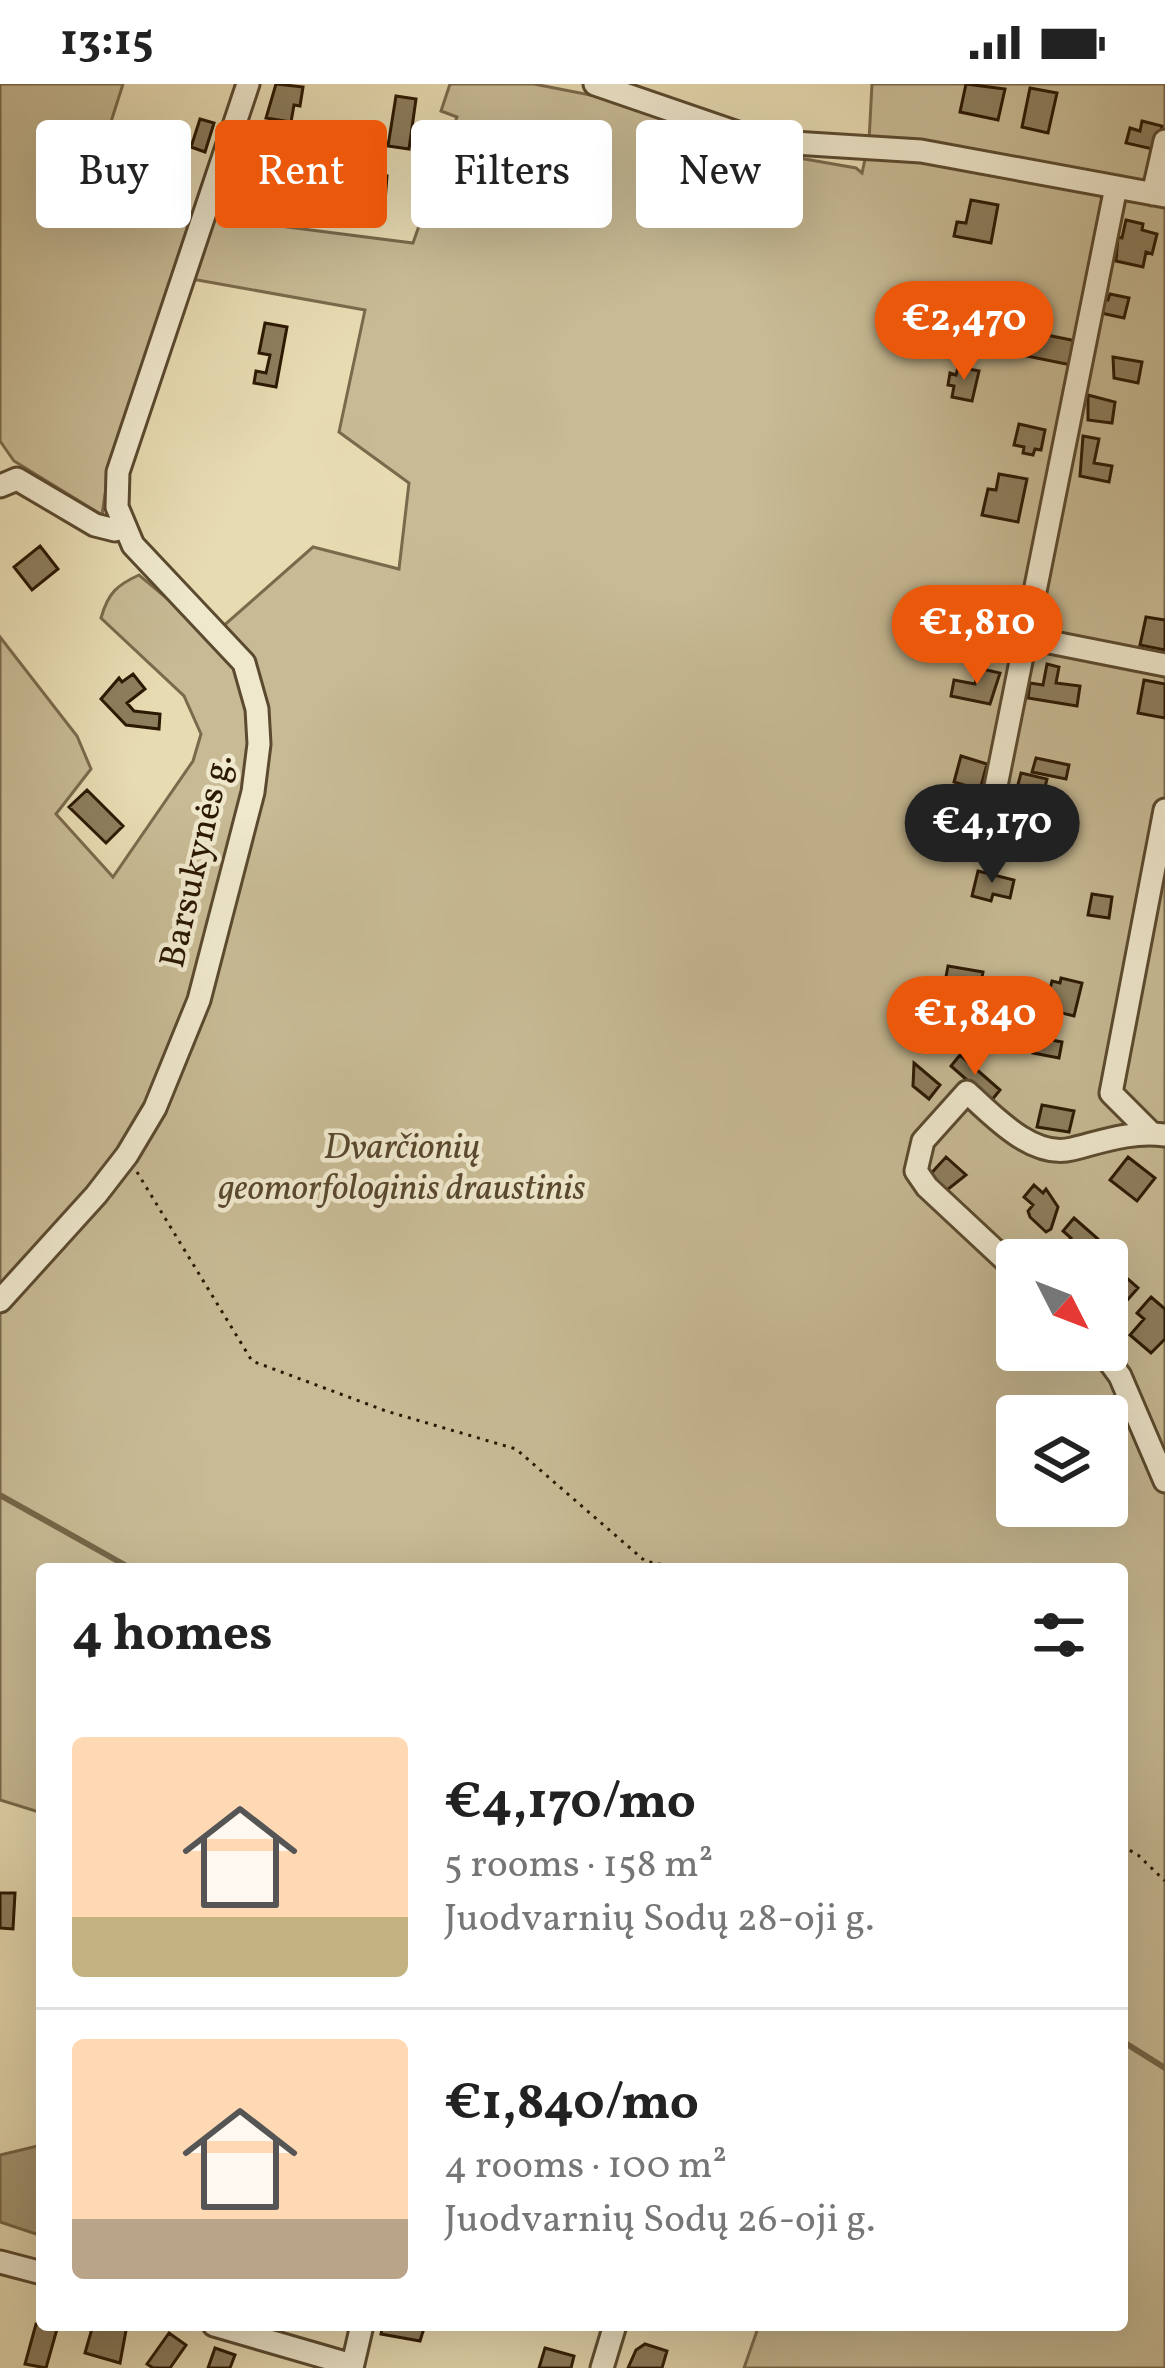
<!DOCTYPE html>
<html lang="en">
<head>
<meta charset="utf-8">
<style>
	:root { --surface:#fff; --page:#f6f6f6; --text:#222; --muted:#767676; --line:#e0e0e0; --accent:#ea580c }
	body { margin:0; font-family:Vollkorn,serif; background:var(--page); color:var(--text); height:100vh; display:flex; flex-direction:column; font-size:45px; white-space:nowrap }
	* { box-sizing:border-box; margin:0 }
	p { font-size:39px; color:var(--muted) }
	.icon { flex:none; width:66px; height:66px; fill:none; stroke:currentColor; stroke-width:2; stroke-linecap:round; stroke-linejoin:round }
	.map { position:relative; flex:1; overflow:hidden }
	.side { position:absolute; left:36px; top:1479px; width:1092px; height:768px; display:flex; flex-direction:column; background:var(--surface); border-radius:12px; box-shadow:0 12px 48px #0002 }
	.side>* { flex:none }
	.banner { position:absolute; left:36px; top:36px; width:1095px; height:108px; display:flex; gap:24px }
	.needle { width:78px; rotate:132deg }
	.tools { position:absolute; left:996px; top:1155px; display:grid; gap:24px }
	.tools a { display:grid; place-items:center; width:132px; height:132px; border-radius:12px; background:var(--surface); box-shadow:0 12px 48px #0002; font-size:60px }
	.price { position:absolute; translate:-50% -102px; padding:0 27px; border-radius:42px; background:var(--accent); color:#fff; font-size:39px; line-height:78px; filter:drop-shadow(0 3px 6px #0008) }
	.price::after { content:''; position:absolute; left:50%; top:72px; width:36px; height:27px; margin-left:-18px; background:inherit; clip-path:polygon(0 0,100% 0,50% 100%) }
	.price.current { background:#222; color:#fff }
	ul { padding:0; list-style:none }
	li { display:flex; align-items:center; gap:36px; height:300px; padding:0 36px }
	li+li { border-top:3px solid var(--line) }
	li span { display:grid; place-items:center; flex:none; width:336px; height:240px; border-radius:12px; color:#555 }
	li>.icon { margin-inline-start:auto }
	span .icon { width:144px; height:144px; fill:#fffc; stroke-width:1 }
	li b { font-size:51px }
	h2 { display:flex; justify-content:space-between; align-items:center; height:144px; padding:0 36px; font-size:51px }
	.chip { padding:0 42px; border-radius:12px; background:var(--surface); box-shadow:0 12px 48px #0002; font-size:42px; line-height:108px }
	.chip.current { background:var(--accent); color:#fff }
	.status { display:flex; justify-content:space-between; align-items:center; height:84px; padding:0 60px; background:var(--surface); direction:ltr }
	.status svg { height:33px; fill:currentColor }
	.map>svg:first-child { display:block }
	.green { fill:#c7ba94; stroke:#7a6a4c; stroke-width:3; fill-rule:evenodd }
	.water { fill:#a79976; stroke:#766648; stroke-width:3 }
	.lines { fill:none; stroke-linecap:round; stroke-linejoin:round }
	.stream { stroke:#766648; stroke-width:6 }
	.building { fill:#8d7e5e; stroke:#2c1903; stroke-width:3 }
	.street-casing { stroke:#5b4a2f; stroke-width:27 }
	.path { stroke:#2c1903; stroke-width:3; stroke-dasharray:3 6; stroke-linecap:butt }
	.street { stroke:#efe8cd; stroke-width:21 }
	.labels { text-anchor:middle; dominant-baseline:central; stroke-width:9; stroke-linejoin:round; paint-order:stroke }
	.street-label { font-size:36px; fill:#2c1903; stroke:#efe8cd }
	.park-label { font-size:36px; font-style:italic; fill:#5a492e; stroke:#efe8cd }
</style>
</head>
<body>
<div class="status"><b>13:15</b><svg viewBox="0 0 49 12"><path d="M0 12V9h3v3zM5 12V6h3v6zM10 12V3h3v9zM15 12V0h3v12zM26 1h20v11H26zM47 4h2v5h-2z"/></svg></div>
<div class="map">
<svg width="1165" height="2284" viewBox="0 0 1165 2284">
	<rect width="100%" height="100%" fill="#e7dbb2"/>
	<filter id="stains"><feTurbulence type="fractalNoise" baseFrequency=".00167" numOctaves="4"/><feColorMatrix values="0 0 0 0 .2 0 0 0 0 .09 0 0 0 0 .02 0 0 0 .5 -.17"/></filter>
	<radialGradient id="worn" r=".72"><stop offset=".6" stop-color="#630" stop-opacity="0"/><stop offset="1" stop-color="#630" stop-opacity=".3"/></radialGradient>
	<!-- green -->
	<path class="green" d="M0,0H123L90,104L194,131L413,159L457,33L441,27L450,0H534L621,17L754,66L856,84L862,89L869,57L872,0H1165V2284H744L759,2241H1122V1485H42V1729L0,1716V553L77,652L91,685L56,730L113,793L193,677L201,650L184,612L101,534C108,509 117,501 139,491L212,552L313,463L399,485L409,399L339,348L365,226L175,192L110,377L102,431L14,377L0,357ZM1017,1176H1107V1266H1017ZM1017,1332H1107V1422H1017Z"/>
	<!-- water -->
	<path class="water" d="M42,2061V2151H39L0,2138V2071Z"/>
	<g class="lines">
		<!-- stream -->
		<path class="stream" d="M0,1411L132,1485
			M1122,1957L1165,1984"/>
	</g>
	<!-- building -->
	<path class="building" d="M276,0L303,3L300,22L294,21L291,38L266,34Z
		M966,0L1005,5L998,36L960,28Z
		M1030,4L1057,9L1048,49L1022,43Z
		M396,12L416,15L409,65L388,62Z
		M200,35L214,39L205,68L191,63Z
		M1142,37L1162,42L1157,66L1126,59L1130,44L1140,47Z
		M134,54L148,58L140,83L113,75L118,61L131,65Z
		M245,68L274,72L264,109L236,104Z
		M345,89L387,92L385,118L372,117L370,140L342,138Z
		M971,116L998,121L991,159L954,152L957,138L966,139Z
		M1126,136L1143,140L1142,146L1157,150L1152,170L1146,168L1143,183L1116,177L1118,153L1122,154Z
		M898,206L920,207L919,224L897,223Z
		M1110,210L1129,214L1124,234L1101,229L1104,215L1108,216Z
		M972,224L993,229L985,267L964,262Z
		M265,239L287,243L276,303L254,299L256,287L266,289L270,271L259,269Z
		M1032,248L1076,257L1071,281L1027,272Z
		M1113,273L1142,278L1138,299L1114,294Z
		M958,283L979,287L972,317L952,313L954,302L948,301L950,289L956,291Z
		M1088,311L1115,318L1112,339L1088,336Z
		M1019,340L1045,346L1041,366L1035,365L1033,371L1023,369L1024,363L1014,361Z
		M1083,352L1099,355L1094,379L1112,382L1109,398L1080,392Z
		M999,390L1027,395L1018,438L982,431L988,405L996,406Z
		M40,462L58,485L32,506L14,483Z
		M1146,533L1165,536V566L1140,561Z
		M1047,580L1059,583L1056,599L1080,602L1077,622L1028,614L1030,599L1043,601Z
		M978,584L1000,589L990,620L951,612L954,596L975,600Z
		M133,590L145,605L127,619L134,627L160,630L159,645L126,641L101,615L119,594L122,598Z
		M1144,596L1165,600V634L1138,629Z
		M961,672L987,680L980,706L954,698Z
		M1036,674L1069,681L1066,695L1032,688Z
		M1021,689L1047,695L1041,719L1015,712Z
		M87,706L123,742L106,759L69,723Z
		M1008,735L1035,742L1027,772L1000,766Z
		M978,787L1014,796L1010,814L993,810L991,817L972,812Z
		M1092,810L1112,813L1109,834L1088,831Z
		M948,882L983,888L976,927L941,920Z
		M1061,894L1082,899L1074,932L1045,925L1052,897L1060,899Z
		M1036,953L1062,958L1059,974L1033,969Z
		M960,971L1000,1006L991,1017L951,982Z
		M914,979L940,1001L929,1015L913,1002Z
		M1042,1021L1074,1027L1069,1048L1037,1043Z
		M946,1073L966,1091L942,1110L926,1095Z
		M1128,1073L1155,1094L1137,1117L1110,1096Z
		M1034,1101L1043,1109L1046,1105L1058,1123L1051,1145L1046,1148L1030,1133L1028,1127L1033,1121L1024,1113Z
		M1074,1134L1098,1155L1099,1164L1088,1176H1077L1063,1163L1071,1154L1063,1147Z
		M1112,1181L1138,1204L1109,1237L1107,1186Z
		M1151,1213L1165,1225V1255L1151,1269L1130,1251L1144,1235L1137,1229Z
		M0,1809H15L13,1845L0,1844Z
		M36,2240L57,2245L46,2284L25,2280Z
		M93,2241H127L120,2279L85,2269Z
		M383,2241H425L420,2257L381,2250Z
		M169,2249L186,2261L170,2284H153L147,2280Z
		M645,2260L667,2267L662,2284H628L636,2266Z
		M215,2264L235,2271L230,2284H208Z
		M545,2264L574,2272L571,2284H539Z"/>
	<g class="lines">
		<defs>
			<path id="street" d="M595,0L761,57L921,67L1165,112
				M1153,110L1165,57
				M0,402L17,395L95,441L115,446L122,441
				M1024,553L1165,581
				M981,734L995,707L1116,103
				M1151,1049L1111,1009L1165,726
				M1017,1187L927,1103L916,1087L923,1057L967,1008C993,1032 1033,1075 1072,1065C1104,1057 1130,1047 1165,1051
				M0,1217L96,1111L127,1071L155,1024L199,916L253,708L259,660L257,625L244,579L133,461L117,423L118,388L248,0
				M1101,1266L1120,1292L1165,1397
				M0,2178L42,2189
				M214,2241L352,2281
				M352,2284L362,2241
				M602,2284L615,2241"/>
		</defs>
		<!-- street casing -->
		<use href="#street" class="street-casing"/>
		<!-- path -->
		<path class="path" d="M137,1088L252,1277L386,1327L516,1365L645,1477L683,1485
			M1122,1762L1138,1771L1165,1797"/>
		<!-- street -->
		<use href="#street" class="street"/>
	</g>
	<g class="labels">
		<!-- street labels -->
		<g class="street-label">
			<text transform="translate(198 777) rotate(-77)">Barsukynės g.</text>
		</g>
		<!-- park labels -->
		<g class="park-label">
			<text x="402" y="1065">Dvarčionių<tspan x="402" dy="41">geomorfologinis draustinis</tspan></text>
		</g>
	</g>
	<rect width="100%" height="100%" filter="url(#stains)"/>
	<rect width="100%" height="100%" fill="url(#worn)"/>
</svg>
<div class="tools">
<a><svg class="needle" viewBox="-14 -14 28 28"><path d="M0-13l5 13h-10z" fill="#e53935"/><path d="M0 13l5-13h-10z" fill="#767676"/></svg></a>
<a><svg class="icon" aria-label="layers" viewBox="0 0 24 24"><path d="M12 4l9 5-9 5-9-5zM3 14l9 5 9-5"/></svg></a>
</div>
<b class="price" style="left:964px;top:299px">€2,470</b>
<b class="price" style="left:977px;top:603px">€1,810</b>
<b class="price current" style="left:992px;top:802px">€4,170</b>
<b class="price" style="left:975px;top:994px">€1,840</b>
<div class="banner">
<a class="chip">Buy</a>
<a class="chip current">Rent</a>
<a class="chip">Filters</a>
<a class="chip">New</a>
</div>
<section class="side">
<h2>4 homes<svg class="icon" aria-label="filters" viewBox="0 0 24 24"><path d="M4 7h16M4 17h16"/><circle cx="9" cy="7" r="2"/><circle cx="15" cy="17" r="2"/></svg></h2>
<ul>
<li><span style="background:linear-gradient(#ffd9b3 75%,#c2b280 0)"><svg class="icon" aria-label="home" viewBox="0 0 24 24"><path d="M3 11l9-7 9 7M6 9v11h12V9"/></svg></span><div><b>€4,170/mo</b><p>5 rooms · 158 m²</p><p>Juodvarnių Sodų 28-oji g.</p></div></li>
<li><span style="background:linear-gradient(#ffd9b3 75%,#b9a48a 0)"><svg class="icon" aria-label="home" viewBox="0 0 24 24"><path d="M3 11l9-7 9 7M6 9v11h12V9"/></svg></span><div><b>€1,840/mo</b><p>4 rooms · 100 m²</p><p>Juodvarnių Sodų 26-oji g.</p></div></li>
</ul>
</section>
</div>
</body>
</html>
